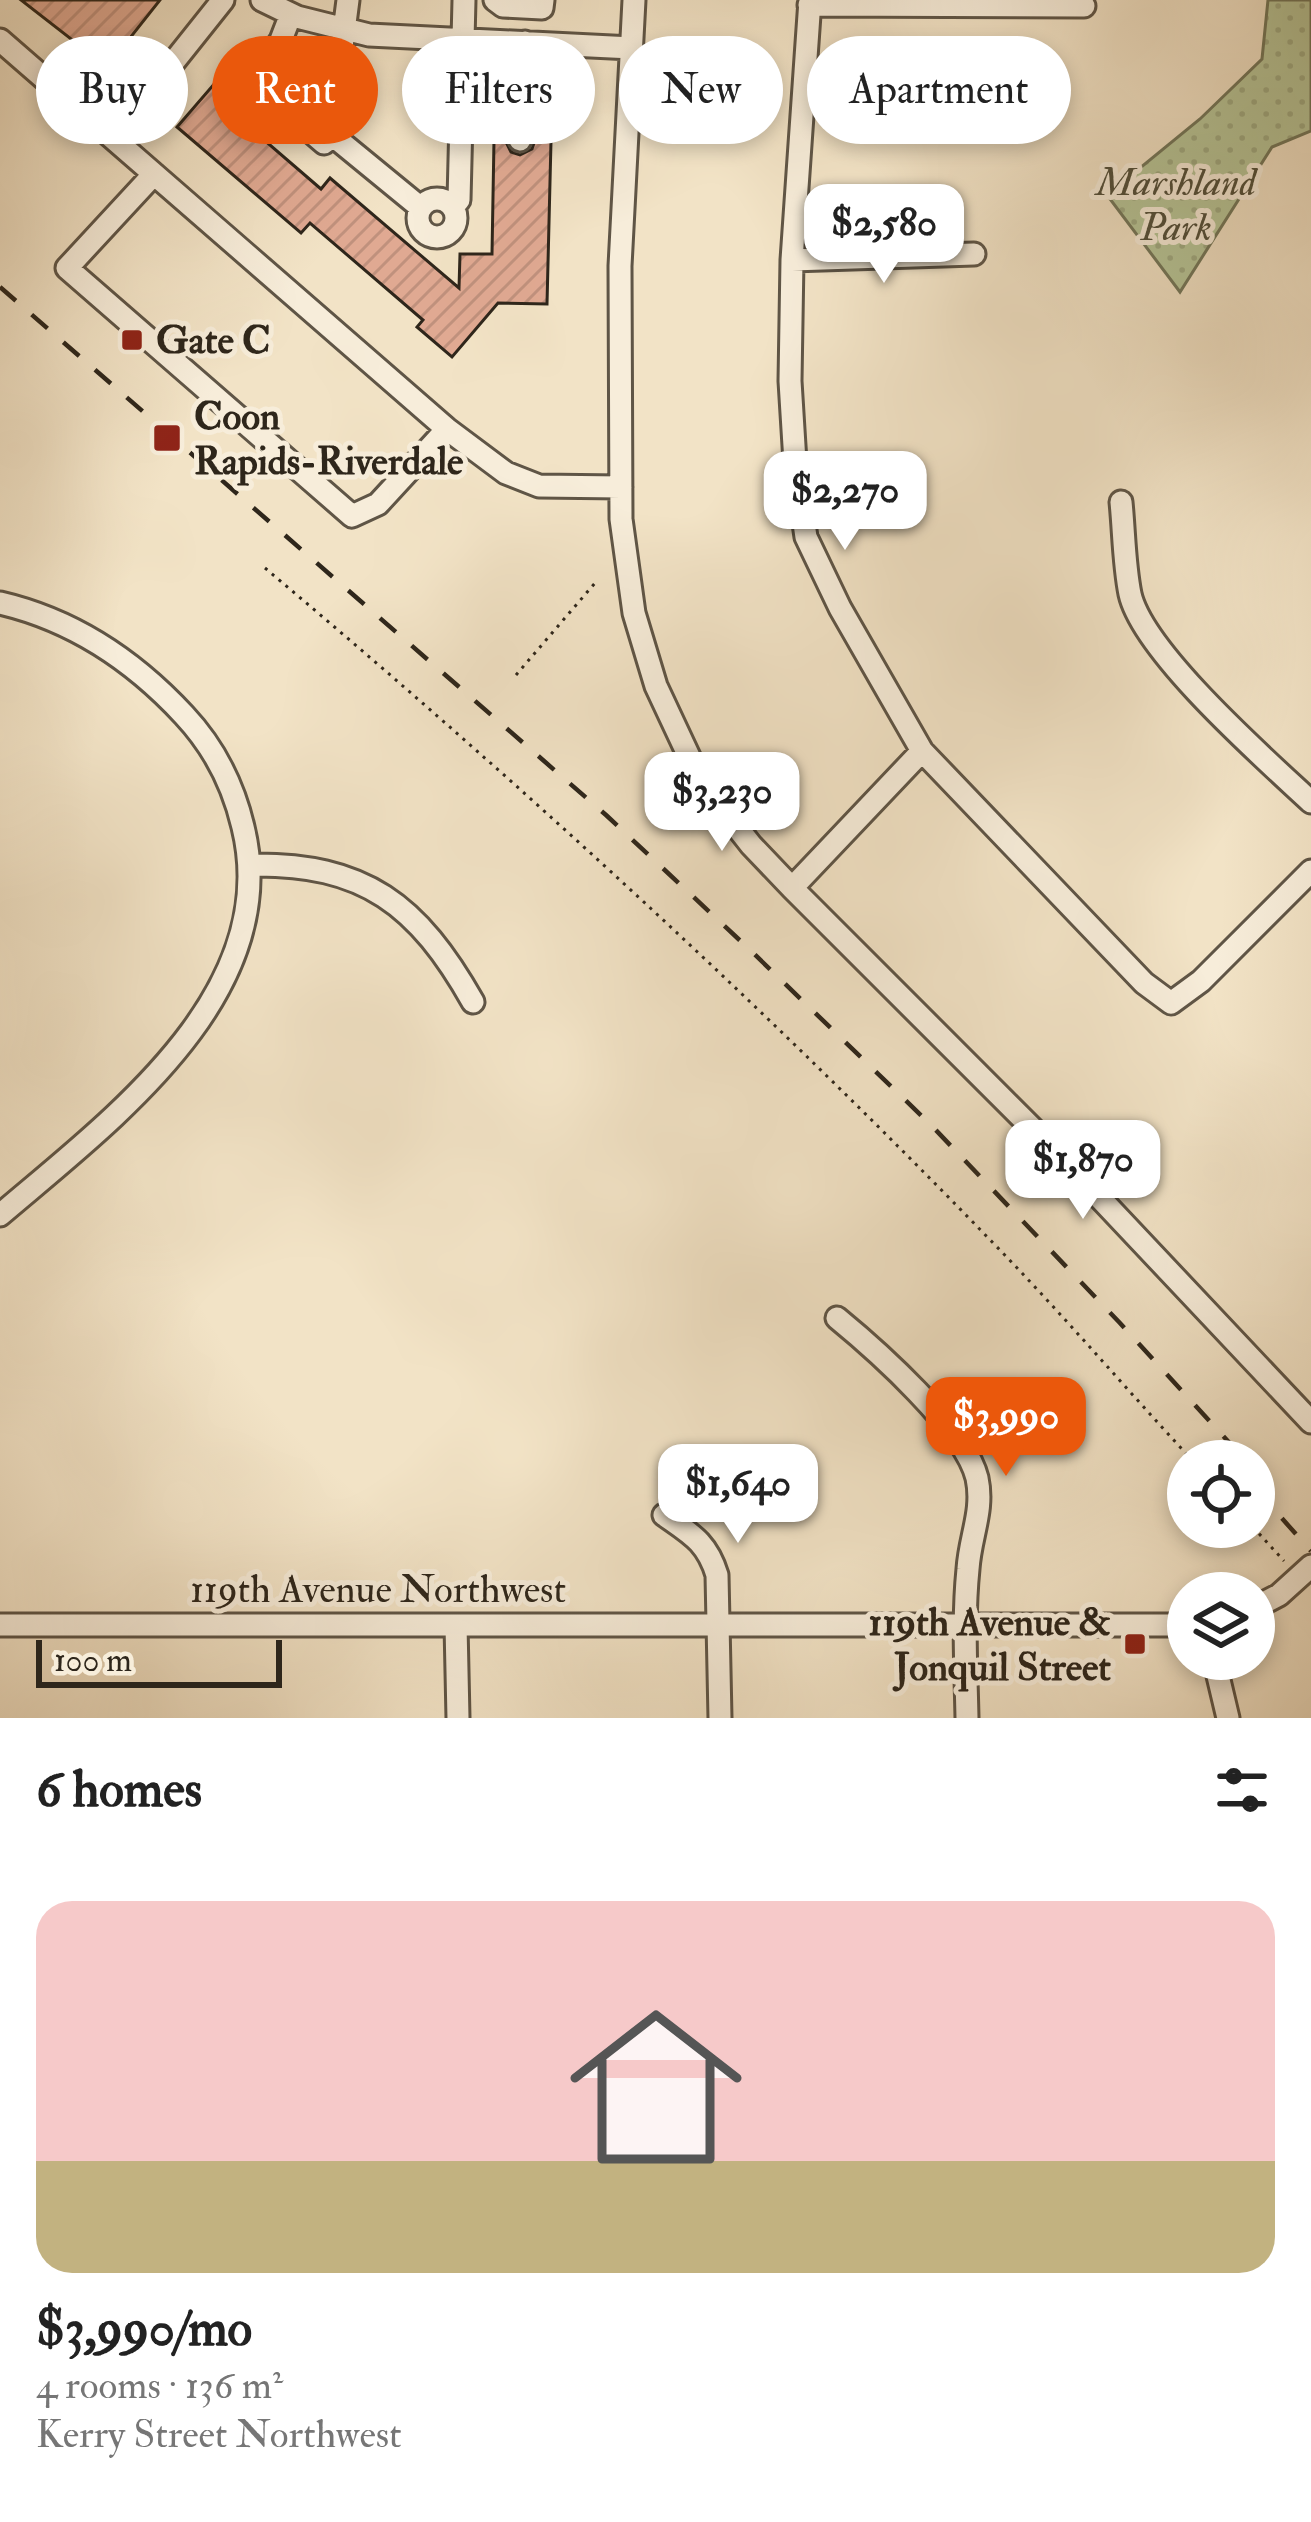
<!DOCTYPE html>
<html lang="en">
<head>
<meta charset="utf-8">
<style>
	:root { --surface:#fff; --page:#f6f6f6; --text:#222; --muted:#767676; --line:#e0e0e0; --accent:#ea580c }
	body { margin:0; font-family:"IM FELL Double Pica",serif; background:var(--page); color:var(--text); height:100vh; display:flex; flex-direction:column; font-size:45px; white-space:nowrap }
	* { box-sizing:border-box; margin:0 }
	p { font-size:39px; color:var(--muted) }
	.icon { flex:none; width:66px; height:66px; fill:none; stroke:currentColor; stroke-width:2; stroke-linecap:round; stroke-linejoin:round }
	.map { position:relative; height:1718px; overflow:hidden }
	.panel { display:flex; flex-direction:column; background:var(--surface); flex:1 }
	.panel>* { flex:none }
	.hud { position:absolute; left:36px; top:36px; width:1239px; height:108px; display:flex; gap:24px }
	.controls { position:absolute; left:1167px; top:1440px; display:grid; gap:24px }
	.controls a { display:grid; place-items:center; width:108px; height:108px; border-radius:50%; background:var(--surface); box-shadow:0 6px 18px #0003; font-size:60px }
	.scale { position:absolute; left:36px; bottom:30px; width:246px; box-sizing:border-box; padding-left:12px; border:6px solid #2e261b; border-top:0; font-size:33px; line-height:42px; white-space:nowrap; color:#2e261b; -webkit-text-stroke:9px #f7edda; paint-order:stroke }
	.price { position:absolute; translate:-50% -102px; padding:0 27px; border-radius:24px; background:#fff; color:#222; font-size:39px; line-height:78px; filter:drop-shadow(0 3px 6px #0008) }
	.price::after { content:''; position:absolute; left:50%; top:72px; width:36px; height:27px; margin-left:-18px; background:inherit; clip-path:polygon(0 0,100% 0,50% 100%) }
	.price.on { background:var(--accent); color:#fff }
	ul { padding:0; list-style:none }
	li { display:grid; align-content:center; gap:24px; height:636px; padding:0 36px }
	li+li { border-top:3px solid var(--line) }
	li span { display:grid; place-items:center; height:372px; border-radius:36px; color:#555 }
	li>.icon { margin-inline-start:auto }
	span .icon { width:216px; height:216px; fill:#fffc; stroke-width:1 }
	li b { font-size:51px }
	h2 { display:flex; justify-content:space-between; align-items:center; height:144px; padding:0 36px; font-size:51px }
	.chip { padding:0 42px; border-radius:54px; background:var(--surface); box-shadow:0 6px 18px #0003; font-size:42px; line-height:108px }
	.chip.on { background:var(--accent); color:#fff }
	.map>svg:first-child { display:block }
	.park { fill:url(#park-dots); stroke:#72765a; stroke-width:3 }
	.building { fill:url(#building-hatch); stroke:#2e261b; stroke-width:3 }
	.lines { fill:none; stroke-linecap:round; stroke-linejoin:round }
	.minor-casing { stroke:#5f5546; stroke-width:27 }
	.path { stroke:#2e261b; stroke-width:3; stroke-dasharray:3 6; stroke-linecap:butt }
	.minor { stroke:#f7edda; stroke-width:21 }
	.rail { stroke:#2e261b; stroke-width:4.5; stroke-dasharray:21 21; stroke-linecap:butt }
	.poi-dot { fill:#8f2418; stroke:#f7edda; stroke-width:4.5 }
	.labels { text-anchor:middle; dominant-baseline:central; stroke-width:10; stroke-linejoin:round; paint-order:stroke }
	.park-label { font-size:39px; font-style:italic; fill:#504e3a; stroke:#f7edda }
	.poi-label { font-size:39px; font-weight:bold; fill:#2e261b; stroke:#f7edda; text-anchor:start }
	.street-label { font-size:39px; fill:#2e261b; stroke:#f7edda }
</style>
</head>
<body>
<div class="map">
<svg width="1311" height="1718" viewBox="0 0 1311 1718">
	<defs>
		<pattern id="park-dots" width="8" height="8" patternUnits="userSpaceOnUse" patternTransform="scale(3)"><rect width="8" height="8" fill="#b6c598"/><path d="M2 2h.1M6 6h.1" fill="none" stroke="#9da982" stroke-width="1.8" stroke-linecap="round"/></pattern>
		<pattern id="building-hatch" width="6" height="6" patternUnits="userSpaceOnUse" patternTransform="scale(3)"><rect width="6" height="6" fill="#e0a992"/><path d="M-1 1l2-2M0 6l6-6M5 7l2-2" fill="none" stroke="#c0917d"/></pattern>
	</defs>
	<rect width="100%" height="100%" fill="#f2e3c6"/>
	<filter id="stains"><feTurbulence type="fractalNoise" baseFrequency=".00167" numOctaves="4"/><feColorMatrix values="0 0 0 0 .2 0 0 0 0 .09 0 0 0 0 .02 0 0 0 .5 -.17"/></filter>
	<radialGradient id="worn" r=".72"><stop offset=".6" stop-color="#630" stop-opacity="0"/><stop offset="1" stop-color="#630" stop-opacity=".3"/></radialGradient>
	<!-- park -->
	<path class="park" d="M1268,0H1311V131L1272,147L1180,292L1107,195L1200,119L1262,59Z"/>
	<!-- building -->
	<path class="building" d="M21,0H160L107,67Z
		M246,47L254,54L250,64L256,76L265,79L276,74L286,82L248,126L321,189L330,178L459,288L460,254H492L494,140H505L511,152L520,155L532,149L535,140L551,141L547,304L498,303L452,357L417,327L423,320L310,223L301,233L177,127Z"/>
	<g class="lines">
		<defs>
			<path id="minor" d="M262,0L297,17L369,35L632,48
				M348,0L339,70L302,117L303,125L324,143L332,135L421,208
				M495,0L503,6L542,8L543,0
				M634,0L620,266L621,519L634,613L656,686L700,780L751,845L792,888L1066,1162L1311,1422
				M810,0L792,260L790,381L795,462L806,537L840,608L922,751L1144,983L1171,1003L1201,981L1311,871
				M809,5L1084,6
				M0,40L447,429L506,473L539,486L621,487
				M265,64L281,40L291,14
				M113,138L223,0
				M520,140L525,42
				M154,174L67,268L352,516L378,504L447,429
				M418 218a19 19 0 1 1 38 0a19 19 0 1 1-38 0Z
				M453,207L459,200L464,0
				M792,260L974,254
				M1121,502C1124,532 1124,564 1130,594C1143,652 1265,759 1311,802
				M0,603C73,620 133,660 184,715C214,747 233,784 243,827C284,994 110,1121 0,1215
				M250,865C365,863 418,905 473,1002
				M792,888L922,751
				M837,1318C876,1350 965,1429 977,1478C984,1511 970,1536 968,1569C963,1618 966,1668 967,1718
				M664,1515C691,1534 707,1542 717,1575L720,1718
				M1254,1608L1279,1595L1311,1566
				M0,1625H1188
				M456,1625L458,1718
				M1214,1659L1228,1718"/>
		</defs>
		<!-- minor casing -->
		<use href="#minor" class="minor-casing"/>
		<!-- path -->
		<path class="path" d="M265,568C519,782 766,1008 997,1247C1064,1316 1127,1390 1193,1461
			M516,675L595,583
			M1253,1527L1284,1561"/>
		<!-- minor -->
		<use href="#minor" class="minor"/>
		<!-- rail -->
		<path class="rail" d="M0,287L606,815L748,948L931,1125L1119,1322L1246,1461
			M1254,1487L1311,1551"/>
	</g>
	<!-- markers -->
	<g class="poi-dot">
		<rect x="120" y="328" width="24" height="24" rx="6"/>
		<rect x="152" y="423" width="30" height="30" rx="6"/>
		<rect x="1123" y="1632" width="24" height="24" rx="6"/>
	</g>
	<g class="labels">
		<!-- park labels -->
		<g class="park-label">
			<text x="1176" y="182">Marshland<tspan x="1176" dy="45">Park</tspan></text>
		</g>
		<!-- poi labels -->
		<g class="poi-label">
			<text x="156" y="340">Gate C</text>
			<text x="194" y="416">Coon<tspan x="194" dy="45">Rapids-Riverdale</tspan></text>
			<text x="1111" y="1622" text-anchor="end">119th Avenue &amp;<tspan x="1111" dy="45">Jonquil Street</tspan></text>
		</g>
		<!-- street labels -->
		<g class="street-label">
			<text x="378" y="1589">119th Avenue Northwest</text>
		</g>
	</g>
	<rect width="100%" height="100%" filter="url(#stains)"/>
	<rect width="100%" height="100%" fill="url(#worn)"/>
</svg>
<div class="controls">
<a><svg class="icon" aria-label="locate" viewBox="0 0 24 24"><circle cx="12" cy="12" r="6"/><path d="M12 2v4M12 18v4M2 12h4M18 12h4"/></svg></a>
<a><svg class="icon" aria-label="layers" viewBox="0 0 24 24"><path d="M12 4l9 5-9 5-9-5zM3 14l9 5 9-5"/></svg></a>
</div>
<div class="scale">100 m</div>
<b class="price" style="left:884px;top:286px">$2,580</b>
<b class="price" style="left:845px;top:553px">$2,270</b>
<b class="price" style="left:722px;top:854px">$3,230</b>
<b class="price" style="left:1083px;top:1222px">$1,870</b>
<b class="price on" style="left:1006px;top:1479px">$3,990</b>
<b class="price" style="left:738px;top:1546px">$1,640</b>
<div class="hud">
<a class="chip">Buy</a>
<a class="chip on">Rent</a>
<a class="chip">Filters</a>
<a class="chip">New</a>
<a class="chip">Apartment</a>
</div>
</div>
<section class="panel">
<h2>6 homes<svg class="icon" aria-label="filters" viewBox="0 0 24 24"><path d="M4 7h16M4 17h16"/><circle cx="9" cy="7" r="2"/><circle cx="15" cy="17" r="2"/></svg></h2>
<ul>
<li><span style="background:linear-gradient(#f6c9c9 70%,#c2b280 0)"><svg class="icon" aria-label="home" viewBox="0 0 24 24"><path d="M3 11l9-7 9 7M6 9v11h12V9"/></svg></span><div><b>$3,990/mo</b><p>4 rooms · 136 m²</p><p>Kerry Street Northwest</p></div></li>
</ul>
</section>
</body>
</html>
